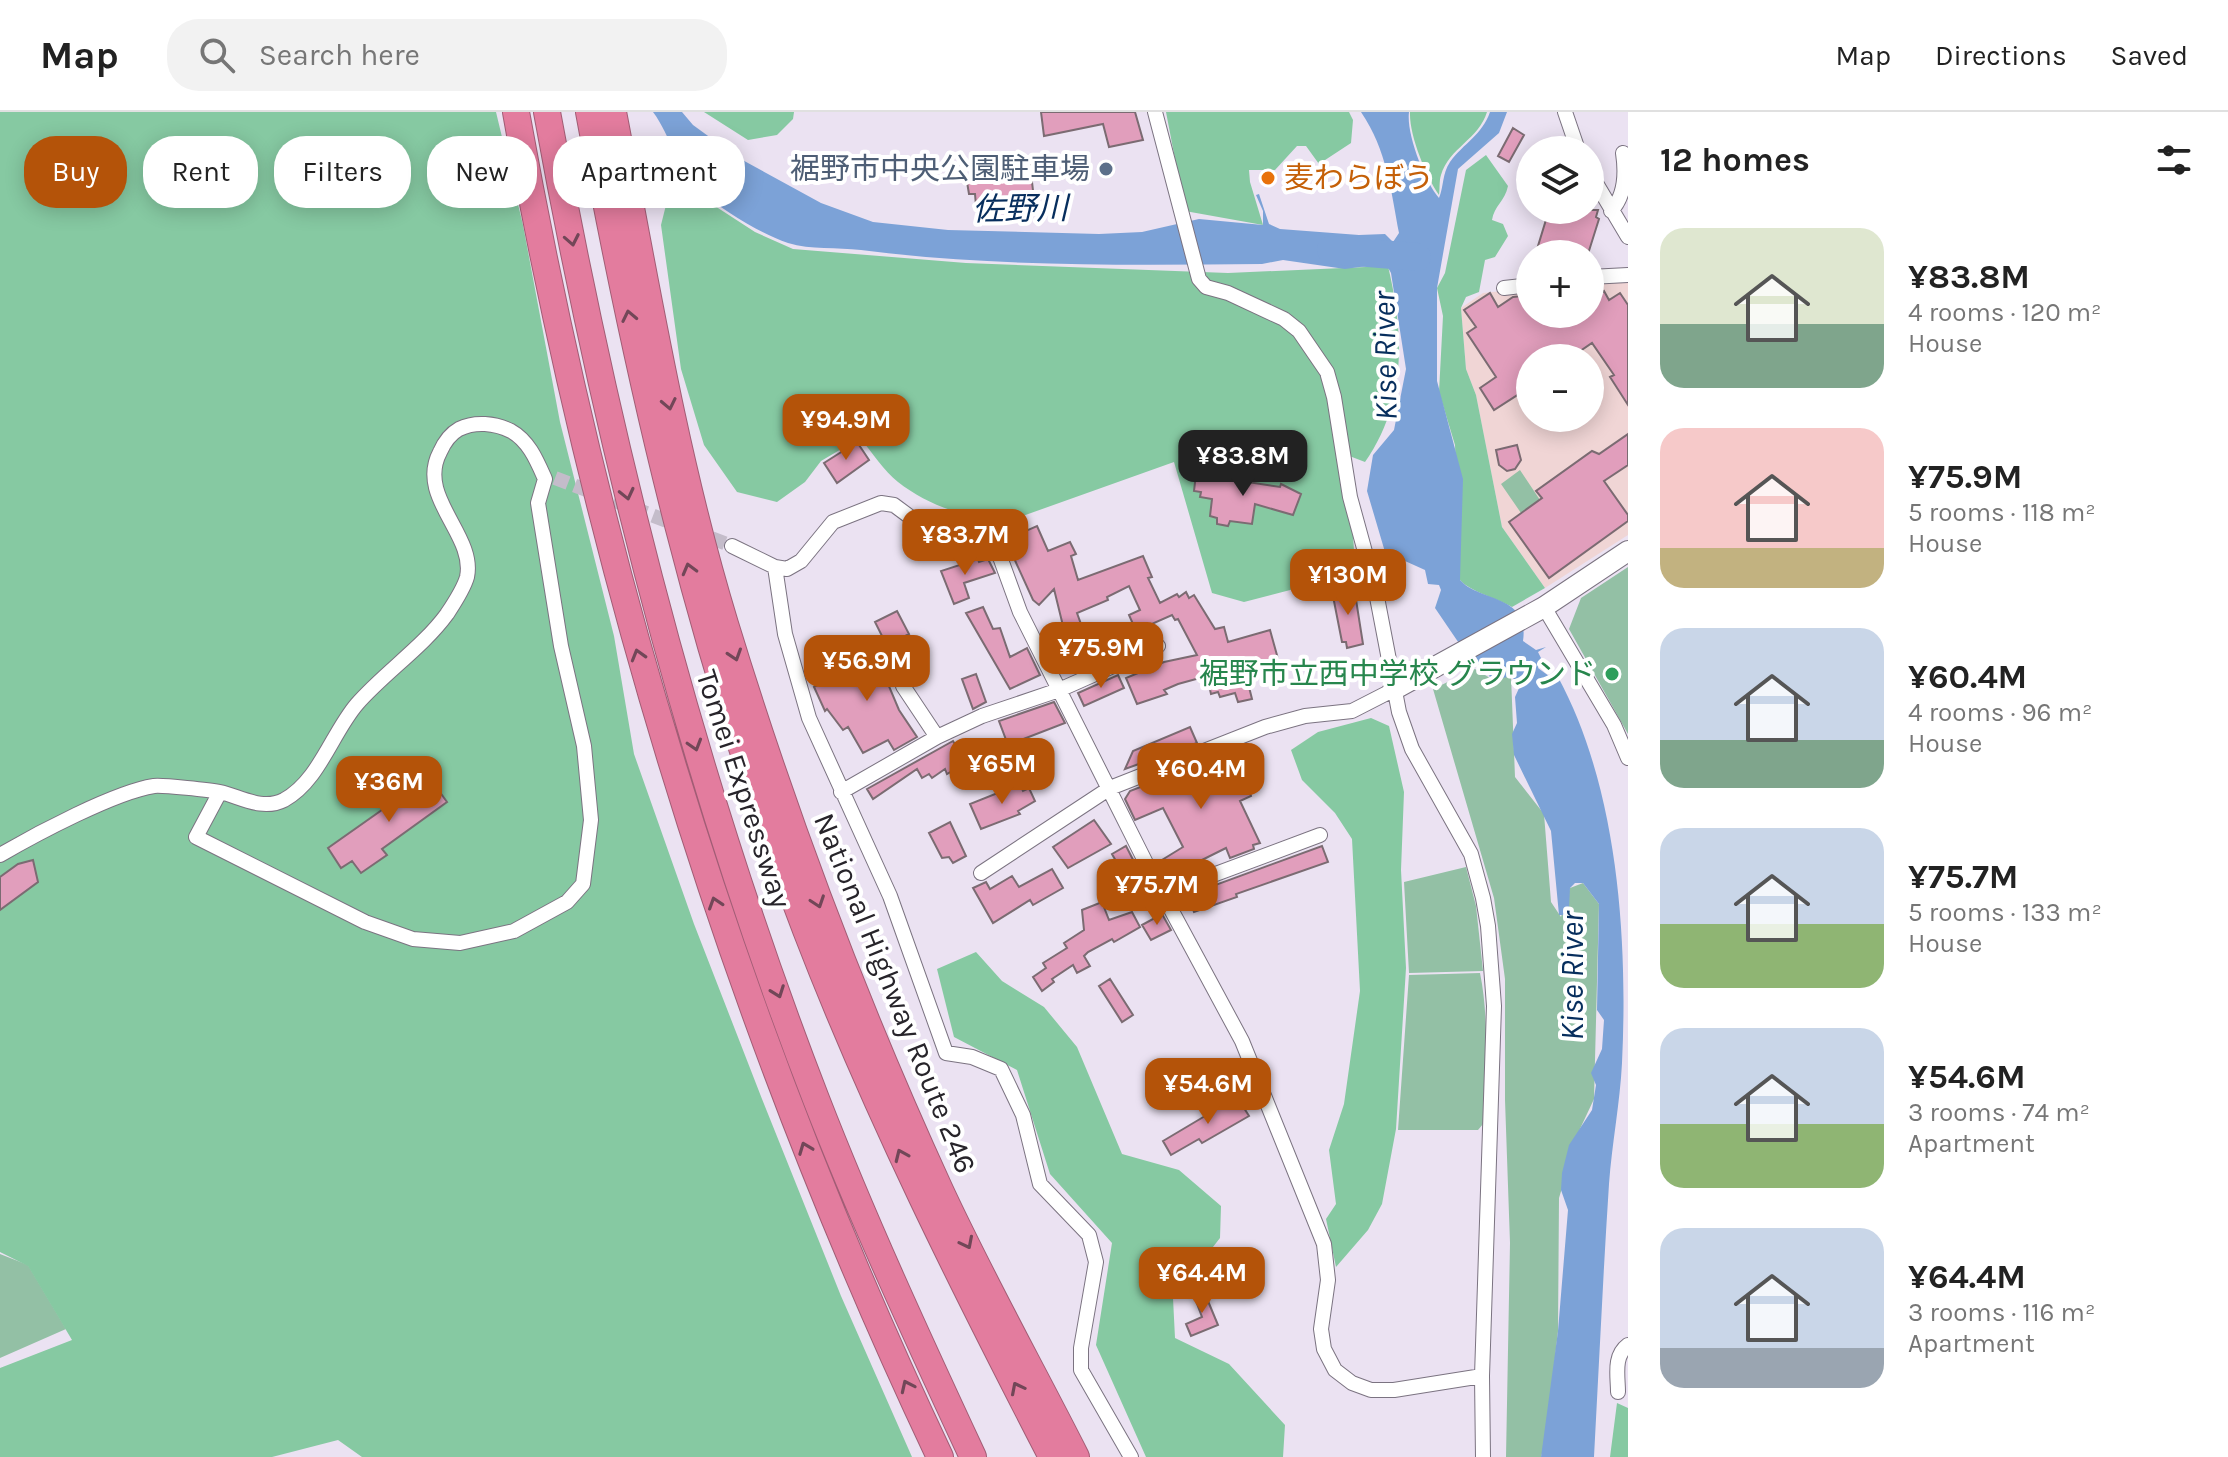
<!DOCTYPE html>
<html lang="en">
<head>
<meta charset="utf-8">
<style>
	:root { --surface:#fff; --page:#f2f2f2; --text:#222; --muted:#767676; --line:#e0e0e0; --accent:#b45309 }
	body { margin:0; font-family:Karla,"Noto Sans JP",sans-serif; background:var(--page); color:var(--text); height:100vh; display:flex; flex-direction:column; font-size:30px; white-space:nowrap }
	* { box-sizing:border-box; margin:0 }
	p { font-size:26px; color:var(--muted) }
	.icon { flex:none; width:44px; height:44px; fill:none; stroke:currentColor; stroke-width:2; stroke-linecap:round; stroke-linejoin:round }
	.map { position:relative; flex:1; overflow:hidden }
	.details { display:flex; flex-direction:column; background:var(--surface); width:600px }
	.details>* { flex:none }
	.hud { position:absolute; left:24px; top:24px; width:760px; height:72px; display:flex; gap:16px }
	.controls { position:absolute; left:1516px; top:24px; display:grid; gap:16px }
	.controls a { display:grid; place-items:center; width:88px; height:88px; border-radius:50%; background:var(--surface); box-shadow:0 4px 20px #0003; font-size:40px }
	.price { position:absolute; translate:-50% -68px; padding:0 18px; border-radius:16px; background:var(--accent); color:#fff; font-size:26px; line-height:52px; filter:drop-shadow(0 2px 4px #0008) }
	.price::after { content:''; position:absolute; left:50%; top:48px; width:24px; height:18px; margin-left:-12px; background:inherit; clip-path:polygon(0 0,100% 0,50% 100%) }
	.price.current { background:#222; color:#fff }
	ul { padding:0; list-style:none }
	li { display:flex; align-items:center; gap:24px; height:200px; padding:0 32px }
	li span { display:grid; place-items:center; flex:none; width:224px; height:160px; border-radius:24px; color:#555 }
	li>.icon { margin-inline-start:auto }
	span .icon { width:96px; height:96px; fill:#fffc; stroke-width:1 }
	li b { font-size:34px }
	h2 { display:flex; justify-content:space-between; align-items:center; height:96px; padding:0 32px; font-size:34px }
	.chip { padding:0 28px; border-radius:32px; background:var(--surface); box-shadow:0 4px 20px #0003; font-size:28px; line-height:72px }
	.chip.current { background:var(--accent); color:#fff }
	header { display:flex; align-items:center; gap:48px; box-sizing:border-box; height:112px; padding:0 40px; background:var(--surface); border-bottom:2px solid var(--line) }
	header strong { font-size:38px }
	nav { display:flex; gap:44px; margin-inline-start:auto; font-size:28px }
	.search { width:560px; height:72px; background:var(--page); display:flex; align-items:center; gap:20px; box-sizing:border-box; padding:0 28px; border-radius:32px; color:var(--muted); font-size:30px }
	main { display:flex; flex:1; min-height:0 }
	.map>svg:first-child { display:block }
	.education { fill:#f0d5d5; fill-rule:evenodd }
	.green { fill:#93c0a5 }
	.forest { fill:#86c9a2 }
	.water { fill:#7ca2d7 }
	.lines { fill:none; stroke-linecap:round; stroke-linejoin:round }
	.river { stroke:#7ca2d7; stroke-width:28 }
	.building { fill:#e19ebc; stroke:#7b6b72; stroke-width:2 }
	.street-tunnel { stroke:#c4bcca; stroke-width:14; stroke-dasharray:14 7; stroke-linecap:butt }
	.street-casing { stroke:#7b7381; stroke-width:16 }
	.secondary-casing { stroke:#7b7381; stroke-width:22 }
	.highway-casing { stroke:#a15d75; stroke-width:28 }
	.street { stroke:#fff; stroke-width:14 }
	.secondary { stroke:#fff; stroke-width:20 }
	.highway { stroke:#e37c9e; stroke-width:26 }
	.oneway { stroke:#724758 }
	.service-dot { fill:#5c6f8a; stroke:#fff; stroke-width:3 }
	.food-dot { fill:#e8710a; stroke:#fff; stroke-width:3 }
	.leisure-dot { fill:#2e9e5b; stroke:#fff; stroke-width:3 }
	.labels { text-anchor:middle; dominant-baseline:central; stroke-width:8; stroke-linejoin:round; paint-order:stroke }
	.service-label { font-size:30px; fill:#4e5e75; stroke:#fff; text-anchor:end }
	.food-label { font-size:30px; fill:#c56008; stroke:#fff; text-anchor:start }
	.leisure-label { font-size:30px; fill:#27864d; stroke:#fff; text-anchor:end }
	.street-label { font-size:30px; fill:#27242a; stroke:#fff }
	.water-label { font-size:32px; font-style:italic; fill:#072e5d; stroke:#fff }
</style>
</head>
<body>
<header>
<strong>Map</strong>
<div class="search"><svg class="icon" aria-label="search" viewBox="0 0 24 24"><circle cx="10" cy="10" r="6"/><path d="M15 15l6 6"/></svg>Search here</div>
<nav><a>Map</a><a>Directions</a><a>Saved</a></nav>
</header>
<main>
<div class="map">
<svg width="1628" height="1345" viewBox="0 0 1628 1345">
	<rect width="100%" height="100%" fill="#ebe2f2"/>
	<!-- education -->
	<path class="education" d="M1628,167V423L1545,476L1502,415L1476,283L1466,257L1461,196L1483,181L1530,176V202H1590V170ZM1530,246H1590V306H1530Z"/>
	<!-- green -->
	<path class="green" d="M1520,358L1540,388L1521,401L1501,372Z
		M1628,455V622L1569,517L1581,486Z
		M1475,557L1490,566L1511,564L1515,665L1544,702L1551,790L1561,805L1570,776L1583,771L1599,792L1594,987L1579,1019L1559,1086L1558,1219L1546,1327L1541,1345H1506L1510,1131L1505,988V867L1494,786L1433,577Z
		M1466,755L1476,794L1483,859L1409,861L1404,770Z
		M1480,861C1490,910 1485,963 1483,1012L1478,1018H1398L1409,863Z
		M0,1142L28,1153L66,1217L0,1246Z"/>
	<!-- forest -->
	<path class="forest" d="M0,0H496L523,113L560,310L614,524L634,642L694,812L762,987L841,1184L912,1345H362L338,1328L272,1345H0V1256L72,1228L28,1154L0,1140Z
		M704,0H794L793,7L777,23L748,28Z
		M1166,0H1349L1353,8L1351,31L1319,52L1306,34H1297L1275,58H1249L1250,70L1263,113L1185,99Z
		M1410,0H1487C1479,27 1449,36 1441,63C1439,69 1440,77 1439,83C1426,64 1409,23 1410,0Z
		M1486,43L1508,74C1505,89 1494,94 1492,108L1503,112L1508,124L1495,145L1485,148L1479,180L1466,185L1461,196L1466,257L1476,283L1502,415L1545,476L1512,495C1496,486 1469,479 1460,468L1455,333L1439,280L1443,204L1437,176L1445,161L1466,58Z
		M670,77L698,83L755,120L793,137L966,151L1228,161L1388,154C1404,222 1407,290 1365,350L1339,340L1338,351L1352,406L1355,455L1294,477L1244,490L1212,481L1174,350L1017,406C976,410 931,396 898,370C884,359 872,340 860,326L821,349L805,370L777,390L737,380L704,333L681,257L661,113Z
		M1371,606L1389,614L1404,680L1401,758L1406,856L1396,1017L1382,1092L1368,1118L1336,1155L1326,1107L1336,1092L1329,1038L1344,992L1360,879L1352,727L1335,701L1302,668L1291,638L1318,620Z
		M976,840L1002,869L1044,895L1077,935L1122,1042L1179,1058L1221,1094L1220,1126L1173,1186L1175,1226L1229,1252L1285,1313L1283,1345H1146L1096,1233L1112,1131L1050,1062L1017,958L954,925L937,857Z
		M1617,1291L1628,1296V1345H1610Z"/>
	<!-- water -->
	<path class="water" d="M653,0H682L693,13L737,45L821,91L873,110L948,118L1099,122L1142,120L1199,107L1263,113V99L1256,83L1259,82L1269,112L1280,117L1359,123L1385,122L1393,130L1399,121C1391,79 1387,38 1361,0H1409C1406,22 1425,70 1439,86C1444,74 1442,62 1450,50C1464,31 1482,23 1490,0H1507L1499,21L1458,57L1437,176V269L1463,367L1460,468C1479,490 1530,482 1523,529L1536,538L1546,535L1538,540L1541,546L1538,556L1553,567L1558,565C1618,676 1628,826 1622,951C1620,991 1612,1031 1609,1072C1603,1163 1599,1254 1594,1345H1541L1558,1219L1568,1098L1561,1078L1562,1061L1569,1033L1592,998L1596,973L1591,961L1602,937L1604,908L1597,898L1599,792L1583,771H1575L1570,776L1569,796L1564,803H1559L1551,719L1514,643L1512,622L1517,611L1515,585L1520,574L1511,564L1492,569L1490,566L1487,554L1469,546L1435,496L1441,478L1439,473L1428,472L1425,458L1385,440L1367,379L1373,343L1394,318L1406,257L1391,161L1377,136L1366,145L1367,154L1345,157L1283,148L1262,152C1128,153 993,155 861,138C837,135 811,138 788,131C759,121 722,98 699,78C677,58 671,24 653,0Z"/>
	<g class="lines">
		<!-- river -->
		<path class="river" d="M1331,138L1417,145"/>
	</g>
	<!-- building -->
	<path class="building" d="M1041,0H1135L1143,28L1109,35L1103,12L1044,24Z
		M1513,16L1524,23L1509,50L1498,44Z
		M1030,53L1034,87L976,94L975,82H969L966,64Z
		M1549,98H1598L1596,105L1599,107L1588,142L1538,134Z
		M1604,179L1609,188L1620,181L1628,193V293L1610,265L1614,263L1592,231L1570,246H1530V275L1494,298L1480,276L1496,265L1467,221L1476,215L1464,198L1490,181L1498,195L1513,185L1530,183V202H1590V189Z
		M1628,322V353L1604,369L1628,403V409L1549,466L1509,410L1542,386L1536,379L1592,339L1599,342Z
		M857,330L869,348L837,371L824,351Z
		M1517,333L1521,348L1515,357L1507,359L1499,353L1496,338Z
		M1196,362L1280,375L1281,372L1301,382L1293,403L1255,392L1252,412L1230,409L1228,414L1217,412V406L1210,404L1212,387L1200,385L1201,380L1194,379Z
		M1037,414L1048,439L1070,430L1076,442L1071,444L1078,468L1143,444L1152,465L1148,466L1160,491L1177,482L1179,485L1186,480L1189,486L1194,483L1215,517L1224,515L1228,530L1270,518L1280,554L1248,562L1245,559L1252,587L1238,590L1235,581L1220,585L1218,580L1211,582L1207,564L1178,572L1164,578L1167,582L1137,592L1126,566L1164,550L1197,543L1178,507L1175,508L1172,503L1136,519L1129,503L1140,498L1129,474L1107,485L1108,488L1077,501L1090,537L1064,548L1054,527L1065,522L1054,477L1039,493L1033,488L1008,433L1014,431L1012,425Z
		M978,447L979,450L988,447L995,461L964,471L969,486L954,492L941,459Z
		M1354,475L1363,532L1347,536L1346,530H1342L1332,479Z
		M983,495L993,517L1000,516L1010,545L1027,536L1040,563L1010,577L966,501Z
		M897,499L909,522L887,534L875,510Z
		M886,537L901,564L888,572L899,598L917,625L894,638L888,628L863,641L848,615L843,618L827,597L825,599L814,575Z
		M976,562L986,590L973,597L962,567Z
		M1118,563L1124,576L1084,594L1078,581Z
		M1054,590L1065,611L1008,633L999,609Z
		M1190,615L1197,631L1125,657L1133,639Z
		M953,629L963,646L958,648L962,653L947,662L945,657L932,666L929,662L922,666L917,657L873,687L867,677Z
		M1236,638L1251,684L1240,689L1260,731L1253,733L1254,737L1230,746L1226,736L1170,764L1164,763L1157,751L1183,735L1163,696L1135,708L1125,687L1130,679Z
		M412,653L423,669L429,665L447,690L382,737L387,743L361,761L352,749L341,756L328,736L413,676L402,660Z
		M1020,672L1023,679L1029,676L1035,689L1018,699L1020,702L981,717L970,692Z
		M1094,708L1111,732L1068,756L1053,735Z
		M950,710L966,744L953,751L949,745L942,746L929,721Z
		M1126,734L1146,773L1121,787L1112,773L1125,765L1112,742Z
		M1322,734L1328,750L1236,782L1237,785L1194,800L1188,783Z
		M33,748L38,770L0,798V765L18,752Z
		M1052,757L1063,776L1033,793L1030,788L993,811L973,776L986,770L990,777L1012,764L1019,775Z
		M1102,790L1109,808L1132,800L1140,815L1114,830L1112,827L1088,840L1084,844L1090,854L1077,861L1073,853L1052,867L1054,870L1042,879L1033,865L1046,856L1043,851L1067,836L1064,831L1084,818L1082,798Z
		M1162,802L1171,818L1151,828L1142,813Z
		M1110,867L1133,903L1122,910L1099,874Z
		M1237,985L1249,1004L1202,1031L1199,1027L1171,1043L1163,1029Z
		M1203,1177L1218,1213L1191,1224L1186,1212L1202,1205L1193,1181Z"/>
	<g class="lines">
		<!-- street-tunnel -->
		<path class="street-tunnel" d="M555,366L732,434"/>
		<defs>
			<path id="street" d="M1155,0L1199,167L1206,175L1228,181L1284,207L1299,219L1327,260L1334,285L1350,385L1376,480L1399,600L1412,637L1471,742L1483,786L1488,814L1494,894L1482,1264L1483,1345
				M1565,0L1578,38
				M1590,61L1628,125
				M1611,99C1626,83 1626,61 1623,41
				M1590,165L1628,163
				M1504,176L1530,173
				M732,434L775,455L787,457L801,449L833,410L881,391L894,393L929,419L950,428L990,435L1000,445L1020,500L1146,751L1242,929L1324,1132L1328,1168L1321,1217L1324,1237L1335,1258L1352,1271L1371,1278H1394L1482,1264
				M775,455L785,522L809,606L890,784L946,941L972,945L1001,957L1023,1003L1040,1072L1089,1123L1096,1150L1081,1236V1258L1131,1345
				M1544,495L1614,613L1628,646
				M903,574L937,625
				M841,680L937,625L982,604L1059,578L1158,534
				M0,743C36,722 115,680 154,674C163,673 210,678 220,680C241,685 262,699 284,688C319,669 332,621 357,592C384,561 423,535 447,502C453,493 464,476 467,465C476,423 416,385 440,340C444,331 450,322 459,317C475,309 495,311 511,319C529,329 537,349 545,367L538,391L561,534L584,634L591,708L583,772L567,790L514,819L460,831L413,827L365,810L196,725L220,680
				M981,761L1110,676L1265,615L1305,604L1352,599L1393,578
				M1162,782L1320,723
				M1618,1280C1618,1264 1613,1244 1628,1233"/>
			<path id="secondary" d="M1393,578L1544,495L1628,439"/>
			<path id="highway" d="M516,0C599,466 737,917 940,1345
				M547,0C608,336 692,668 816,987C863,1108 918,1227 973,1345
				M589,0C640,278 704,554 806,818C876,1000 963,1173 1052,1345
				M613,0C646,172 674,345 725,512C784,705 855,893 939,1076C981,1167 1031,1256 1076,1345"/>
		</defs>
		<!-- street casing -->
		<use href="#street" class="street-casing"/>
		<!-- secondary casing -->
		<use href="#secondary" class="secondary-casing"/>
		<!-- highway casing -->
		<use href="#highway" class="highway-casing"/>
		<!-- street -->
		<use href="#street" class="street"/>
		<!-- secondary -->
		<use href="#secondary" class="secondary"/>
		<!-- highway -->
		<use href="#highway" class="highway"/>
	</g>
	<!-- one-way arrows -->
	<defs><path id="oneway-chevron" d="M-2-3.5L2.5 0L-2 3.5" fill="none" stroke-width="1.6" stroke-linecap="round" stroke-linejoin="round" transform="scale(2)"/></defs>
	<g class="oneway">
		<use href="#oneway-chevron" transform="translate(572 128) rotate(79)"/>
		<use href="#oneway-chevron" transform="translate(629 204) rotate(-102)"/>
		<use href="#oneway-chevron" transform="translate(669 292) rotate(78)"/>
		<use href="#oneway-chevron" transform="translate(627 382) rotate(77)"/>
		<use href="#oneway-chevron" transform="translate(689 457) rotate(-105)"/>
		<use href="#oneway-chevron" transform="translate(638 543) rotate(-106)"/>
		<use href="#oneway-chevron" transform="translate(735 543) rotate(72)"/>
		<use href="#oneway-chevron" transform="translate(695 633) rotate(73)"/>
		<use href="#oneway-chevron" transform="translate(818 790) rotate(71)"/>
		<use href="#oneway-chevron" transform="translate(715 791) rotate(-108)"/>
		<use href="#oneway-chevron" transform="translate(778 880) rotate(70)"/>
		<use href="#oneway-chevron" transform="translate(805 1036) rotate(-111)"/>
		<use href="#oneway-chevron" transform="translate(901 1043) rotate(-114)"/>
		<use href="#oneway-chevron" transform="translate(967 1131) rotate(63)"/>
		<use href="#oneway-chevron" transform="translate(907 1274) rotate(-115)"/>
		<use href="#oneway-chevron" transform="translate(1017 1276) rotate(-117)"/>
	</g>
	<!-- markers -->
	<circle class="service-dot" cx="1106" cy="57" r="8"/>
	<circle class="food-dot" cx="1268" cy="66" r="8"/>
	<circle class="leisure-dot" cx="1612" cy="562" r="8"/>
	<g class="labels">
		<!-- service labels -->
		<g class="service-label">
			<text x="1090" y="57">裾野市中央公園駐車場</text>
		</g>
		<!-- food labels -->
		<g class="food-label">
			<text x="1284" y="66">麦わらぼう</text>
		</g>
		<!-- leisure labels -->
		<g class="leisure-label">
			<text x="1596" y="562">裾野市立西中学校 グラウンド</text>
		</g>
		<!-- street labels -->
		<g class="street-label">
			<text transform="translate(744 677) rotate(72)">Tomei Expressway</text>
			<text transform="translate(895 881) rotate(68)">National Highway Route 246</text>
		</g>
		<!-- water labels -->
		<g class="water-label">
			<text transform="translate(1020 97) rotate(-1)">佐野川</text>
			<text transform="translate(1385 244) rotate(-91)">Kise River</text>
			<text transform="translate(1572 864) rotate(-90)">Kise River</text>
		</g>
	</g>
</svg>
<div class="controls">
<a><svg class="icon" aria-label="layers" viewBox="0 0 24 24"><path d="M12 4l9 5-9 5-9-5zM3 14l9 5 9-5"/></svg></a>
<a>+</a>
<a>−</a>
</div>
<b class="price" style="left:846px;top:350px">¥94.9M</b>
<b class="price current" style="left:1243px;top:386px">¥83.8M</b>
<b class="price" style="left:965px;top:465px">¥83.7M</b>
<b class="price" style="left:1348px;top:505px">¥130M</b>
<b class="price" style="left:1101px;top:578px">¥75.9M</b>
<b class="price" style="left:867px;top:591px">¥56.9M</b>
<b class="price" style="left:1002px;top:694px">¥65M</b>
<b class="price" style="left:1201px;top:699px">¥60.4M</b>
<b class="price" style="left:389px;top:712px">¥36M</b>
<b class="price" style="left:1157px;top:815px">¥75.7M</b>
<b class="price" style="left:1208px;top:1014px">¥54.6M</b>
<b class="price" style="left:1202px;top:1203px">¥64.4M</b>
<div class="hud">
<a class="chip current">Buy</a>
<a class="chip">Rent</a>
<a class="chip">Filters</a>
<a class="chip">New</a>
<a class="chip">Apartment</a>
</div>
</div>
<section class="details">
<h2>12 homes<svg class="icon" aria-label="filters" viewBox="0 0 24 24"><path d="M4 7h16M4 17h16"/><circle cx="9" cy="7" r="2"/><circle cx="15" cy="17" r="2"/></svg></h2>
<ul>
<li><span style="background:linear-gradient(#dfe7d0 60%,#7fa58c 0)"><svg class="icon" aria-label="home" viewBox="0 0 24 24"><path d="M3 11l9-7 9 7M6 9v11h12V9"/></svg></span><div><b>¥83.8M</b><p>4 rooms · 120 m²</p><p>House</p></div></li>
<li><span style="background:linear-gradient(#f6c9c9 75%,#c2b280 0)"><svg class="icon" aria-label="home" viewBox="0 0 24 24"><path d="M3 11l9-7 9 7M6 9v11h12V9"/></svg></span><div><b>¥75.9M</b><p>5 rooms · 118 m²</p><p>House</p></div></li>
<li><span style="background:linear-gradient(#c9d6e8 70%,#7fa58c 0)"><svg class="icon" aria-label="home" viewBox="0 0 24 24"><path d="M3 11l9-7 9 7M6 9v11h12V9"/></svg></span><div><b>¥60.4M</b><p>4 rooms · 96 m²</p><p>House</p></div></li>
<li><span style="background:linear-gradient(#c9d6e8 60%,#8fb573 0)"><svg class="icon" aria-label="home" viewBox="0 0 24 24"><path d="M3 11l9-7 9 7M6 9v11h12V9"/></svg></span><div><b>¥75.7M</b><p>5 rooms · 133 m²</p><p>House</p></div></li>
<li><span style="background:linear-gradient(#c9d6e8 60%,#8fb573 0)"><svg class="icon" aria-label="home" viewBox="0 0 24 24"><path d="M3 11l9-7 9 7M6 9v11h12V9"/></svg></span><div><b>¥54.6M</b><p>3 rooms · 74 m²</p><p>Apartment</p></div></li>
<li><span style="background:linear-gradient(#c9d6e8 75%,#9aa5b1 0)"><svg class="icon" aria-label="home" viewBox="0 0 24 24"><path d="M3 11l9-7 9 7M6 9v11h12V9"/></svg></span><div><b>¥64.4M</b><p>3 rooms · 116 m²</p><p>Apartment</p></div></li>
</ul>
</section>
</main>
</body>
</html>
